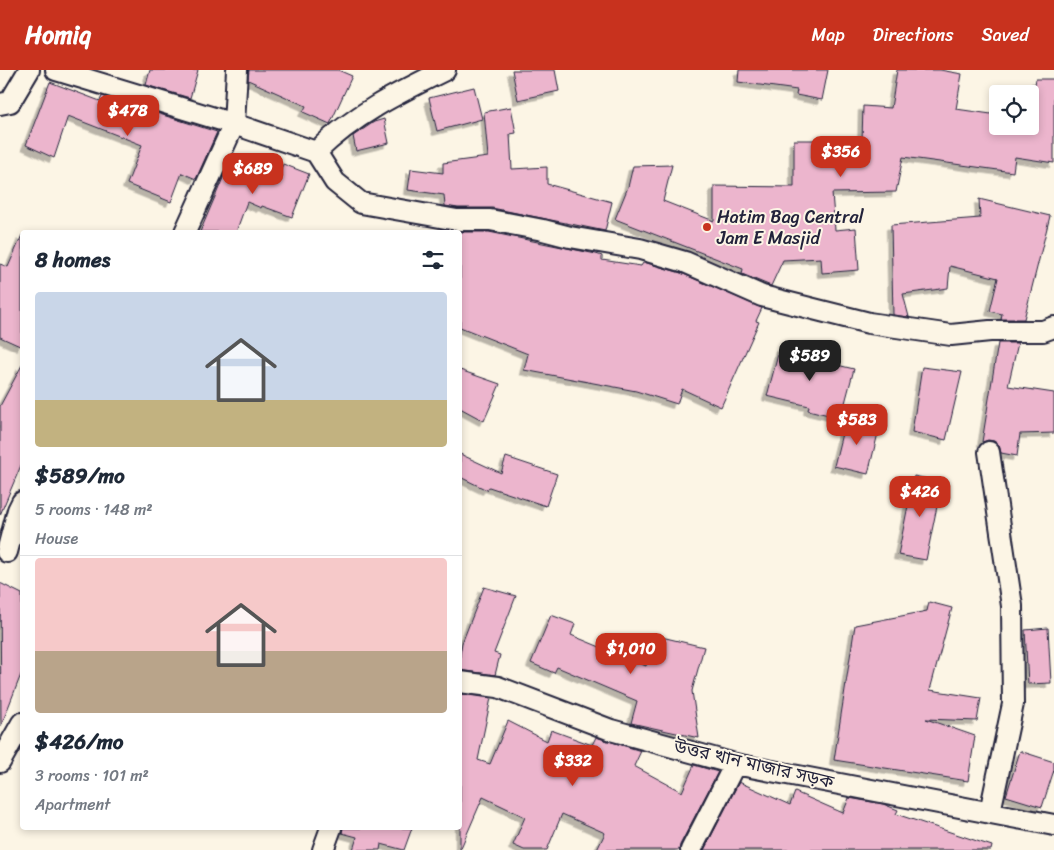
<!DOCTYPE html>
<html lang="en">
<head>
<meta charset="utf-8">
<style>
	:root { --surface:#fff; --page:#f6f6f7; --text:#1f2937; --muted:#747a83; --line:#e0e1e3; --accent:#c8321e }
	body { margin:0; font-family:Sriracha,"Noto Sans Bengali",sans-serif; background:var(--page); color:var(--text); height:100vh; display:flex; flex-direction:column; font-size:19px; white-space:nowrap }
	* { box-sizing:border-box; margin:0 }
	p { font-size:16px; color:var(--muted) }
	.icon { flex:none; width:28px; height:28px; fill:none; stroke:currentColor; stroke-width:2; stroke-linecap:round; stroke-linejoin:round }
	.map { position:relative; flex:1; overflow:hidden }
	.details { position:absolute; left:20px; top:160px; width:442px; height:600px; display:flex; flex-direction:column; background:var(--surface); border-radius:5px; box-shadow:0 2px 8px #0003 }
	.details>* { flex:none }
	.controls { position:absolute; left:989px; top:15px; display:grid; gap:10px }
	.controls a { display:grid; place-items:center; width:50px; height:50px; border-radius:5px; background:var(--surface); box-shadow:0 2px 8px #0003; font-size:25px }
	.price { position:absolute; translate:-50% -42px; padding:0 11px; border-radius:10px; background:var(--accent); color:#fff; font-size:16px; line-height:32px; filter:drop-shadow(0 1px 2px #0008) }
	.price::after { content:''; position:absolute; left:50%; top:30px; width:15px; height:11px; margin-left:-8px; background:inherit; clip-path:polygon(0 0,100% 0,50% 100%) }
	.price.on { background:#222; color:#fff }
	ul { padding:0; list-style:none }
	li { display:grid; align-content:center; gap:10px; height:265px; padding:0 15px }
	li+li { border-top:1px solid var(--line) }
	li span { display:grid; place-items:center; height:155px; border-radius:5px; color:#555 }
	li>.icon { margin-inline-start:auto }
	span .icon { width:90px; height:90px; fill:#fffc; stroke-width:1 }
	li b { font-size:21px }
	h2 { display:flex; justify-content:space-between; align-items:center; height:60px; padding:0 15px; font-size:21px }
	header { display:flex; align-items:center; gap:30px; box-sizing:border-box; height:70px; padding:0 25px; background:var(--accent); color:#fff }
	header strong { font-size:24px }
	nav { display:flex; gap:28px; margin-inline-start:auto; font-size:18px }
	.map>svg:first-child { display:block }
	.building { fill:#ecb5cd; stroke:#22223b; filter:url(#shadow) }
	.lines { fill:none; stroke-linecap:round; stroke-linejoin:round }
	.street-casing { stroke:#22223b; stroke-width:24 }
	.street { stroke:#fcf5e5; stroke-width:20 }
	.poi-dot { fill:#c8321e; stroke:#fcf5e5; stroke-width:2 }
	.labels { text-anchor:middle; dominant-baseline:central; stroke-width:4; stroke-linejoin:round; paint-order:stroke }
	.poi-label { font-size:18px; fill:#22223b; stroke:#fcf5e5; text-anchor:start }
	.street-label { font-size:18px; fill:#22223b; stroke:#fcf5e5 }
</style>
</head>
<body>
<header>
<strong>Homiq</strong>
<nav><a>Map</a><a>Directions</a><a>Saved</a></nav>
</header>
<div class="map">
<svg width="1054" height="780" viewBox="0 0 1054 780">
	<defs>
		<filter id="shadow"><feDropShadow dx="-4.5" dy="4.5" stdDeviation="0" flood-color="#0004"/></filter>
	</defs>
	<rect width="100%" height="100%" fill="#fcf5e5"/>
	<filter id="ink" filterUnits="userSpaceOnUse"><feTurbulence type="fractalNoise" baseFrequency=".02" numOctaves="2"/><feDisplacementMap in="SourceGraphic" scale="10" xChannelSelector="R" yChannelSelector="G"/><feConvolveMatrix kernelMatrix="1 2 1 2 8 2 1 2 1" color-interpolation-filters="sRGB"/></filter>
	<g filter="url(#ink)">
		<!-- building -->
		<path class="building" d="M150,0H198L190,28L146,15Z
			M249,0H338L352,6L330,54L303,42L306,36L248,10Z
			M512,0H555L559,21L518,30Z
			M739,0H828L822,30L796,25L797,20L738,12Z
			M897,0H940L962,4L956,39L998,45V56H1030V39L1036,9H1054V93L1015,87L1013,102L903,87L896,122L832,123L835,160L856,158L859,200L822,203L821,188L783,190L771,216L742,204L743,199L615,149L628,117L633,96L672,95L663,131L714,151V116L794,117V70H862L863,36L891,38Z
			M50,12L100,31L102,26L217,62L196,109L182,103L171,132L127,114L142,75L68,46L54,88L26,75Z
			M474,17L482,49L437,61L429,28Z
			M511,37L516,63L510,64L512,99L547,97V114L612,132L605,161L492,138H458L445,136L444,125L408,120L411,99L443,103V93L488,87L484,42Z
			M384,49L389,73L356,81L353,66L374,52Z
			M232,87L278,108L283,94L309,104L292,147L262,136L261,138L247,132L236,162H200Z
			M979,129L1050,146L1024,249H1001L1002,244L990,241L998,208L950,196L948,218L903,224L909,247L893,245L891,155L980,148Z
			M441,159L457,162H489L596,184L602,186V190L641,196L643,193H647L681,203L762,238L756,251L759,252L721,337L682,319L677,334L636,321L524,300L528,284L460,257V162H439Z
			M22,165V277L0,267V194L8,197Z
			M998,273H1018L1008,316L1054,323V363L1020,364L1017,386L1001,383L999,375L994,371L988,370L982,372Z
			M780,277L813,285L812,289L854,299L841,348L808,340L809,336L767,326Z
			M22,295V393L0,445V336Z
			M922,297L962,302L946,370L912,362Z
			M460,300L500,314L484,351L460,338Z
			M846,347L880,355L868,404L834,396Z
			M460,384L501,403L506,387L557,404L546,436L489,417L487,420L460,407Z
			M914,406L942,412L926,490L898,485Z
			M0,513L22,524V602L1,656Z
			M484,517L516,526L494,583L500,585L495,605L460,600V585L462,573Z
			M929,532L952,538L930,620L981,628L977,651L926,649L975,666L968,711L834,690L855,555L927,541Z
			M551,545L575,554L571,565L646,596L653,565L704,577L692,621L699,668L631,653L637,631L557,597L554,603L531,593Z
			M1048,558L1051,613L1028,614L1025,560Z
			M460,624L491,628L478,690L490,694L508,651L547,671L551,660L592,675L596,667L641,681L634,696L682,722L694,695L718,702L680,775L679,780H597L605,763L562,744L547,780H524L513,775L525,747L483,727L460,780Z
			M1020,681L1054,692V700L1042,737L1006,726Z
			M739,712L790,735L795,722L843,743L849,728L883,734L898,740L896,744L992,776L991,780H704Z
			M343,758H412L404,780L381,774L380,780H353L357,767L342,763Z"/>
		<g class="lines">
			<defs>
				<path id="street" d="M56,0L234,54L185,162
					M237,0L234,54L316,82C355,44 396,24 445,0
					M0,34L10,32L29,0
					M316,82L335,112L361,133L457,150H490L543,160L570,167L640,179L685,192L762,226L869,253L951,265L990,261H1043L1054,257
					M989,382L1012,536L1013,634L990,742
					M7,482L18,440L22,432
					M460,612L498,617L611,660L735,694L1054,755
					M0,692L22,653
					M323,780L331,758
					M691,780L735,694"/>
			</defs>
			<!-- street casing -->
			<use href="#street" class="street-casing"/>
			<!-- street -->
			<use href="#street" class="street"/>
		</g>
	</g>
	<!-- markers -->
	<circle class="poi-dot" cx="707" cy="157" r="5"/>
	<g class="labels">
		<!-- poi labels -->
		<g class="poi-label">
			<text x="717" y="147">Hatim Bag Central<tspan x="717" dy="21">Jam E Masjid</tspan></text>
		</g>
		<!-- street labels -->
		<g class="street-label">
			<text transform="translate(754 694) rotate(13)">উত্তর খান মাজার সড়ক</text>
		</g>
	</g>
</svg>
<div class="controls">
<a><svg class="icon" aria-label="locate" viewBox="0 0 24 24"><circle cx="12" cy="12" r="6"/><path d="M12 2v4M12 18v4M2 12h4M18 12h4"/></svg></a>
</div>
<b class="price" style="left:128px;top:67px">$478</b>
<b class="price" style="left:841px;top:108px">$356</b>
<b class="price" style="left:253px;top:125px">$689</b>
<b class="price on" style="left:810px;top:312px">$589</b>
<b class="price" style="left:857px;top:376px">$583</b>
<b class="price" style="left:920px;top:448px">$426</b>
<b class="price" style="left:631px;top:605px">$1,010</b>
<b class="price" style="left:573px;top:717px">$332</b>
<section class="details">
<h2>8 homes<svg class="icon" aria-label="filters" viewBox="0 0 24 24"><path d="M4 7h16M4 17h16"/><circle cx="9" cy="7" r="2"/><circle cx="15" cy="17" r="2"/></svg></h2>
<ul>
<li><span style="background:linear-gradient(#c9d6e8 70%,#c2b280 0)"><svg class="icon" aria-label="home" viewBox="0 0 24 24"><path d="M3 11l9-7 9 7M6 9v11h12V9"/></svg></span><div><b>$589/mo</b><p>5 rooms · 148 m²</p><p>House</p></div></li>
<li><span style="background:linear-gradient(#f6c9c9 60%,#b9a48a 0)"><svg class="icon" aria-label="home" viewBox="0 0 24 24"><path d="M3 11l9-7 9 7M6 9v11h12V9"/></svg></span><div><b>$426/mo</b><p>3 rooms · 101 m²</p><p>Apartment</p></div></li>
</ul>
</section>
</div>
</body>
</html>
